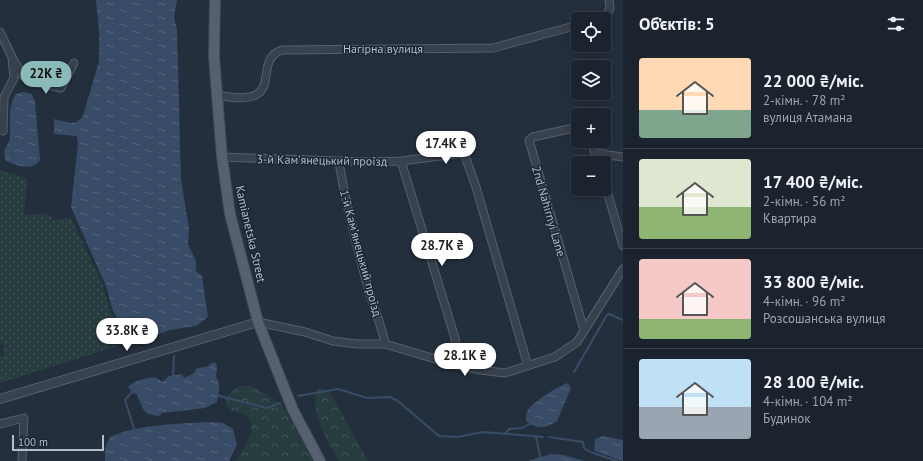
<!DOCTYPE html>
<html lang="uk">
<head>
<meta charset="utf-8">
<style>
	:root { --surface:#1b232e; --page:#242b36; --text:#f1f3f6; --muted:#a0a4aa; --line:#39404a; --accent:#8bbbb9 }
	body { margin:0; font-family:"PT Sans",sans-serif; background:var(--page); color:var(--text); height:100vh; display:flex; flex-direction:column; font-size:15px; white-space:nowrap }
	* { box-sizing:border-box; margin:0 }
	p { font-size:13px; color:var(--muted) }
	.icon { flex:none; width:22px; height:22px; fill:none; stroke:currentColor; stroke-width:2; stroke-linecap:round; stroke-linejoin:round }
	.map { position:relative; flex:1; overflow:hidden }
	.side { display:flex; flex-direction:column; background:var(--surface); width:300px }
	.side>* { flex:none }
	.buttons { position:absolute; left:571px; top:12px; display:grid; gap:8px }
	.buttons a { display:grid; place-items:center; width:40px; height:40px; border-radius:4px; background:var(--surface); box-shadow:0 2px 10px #0003,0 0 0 1px var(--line); font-size:20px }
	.scale { position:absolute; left:12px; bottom:10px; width:92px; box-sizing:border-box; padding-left:4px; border:2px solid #b4bcc9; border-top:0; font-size:11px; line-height:14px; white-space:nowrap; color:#b4bcc9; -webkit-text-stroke:3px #1d2633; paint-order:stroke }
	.price { position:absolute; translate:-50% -34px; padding:0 9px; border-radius:14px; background:#fff; color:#222; font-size:13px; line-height:26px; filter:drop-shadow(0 1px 2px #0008) }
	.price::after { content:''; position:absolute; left:50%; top:24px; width:12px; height:9px; margin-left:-6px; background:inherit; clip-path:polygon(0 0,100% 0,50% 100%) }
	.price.current { background:var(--accent); color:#111 }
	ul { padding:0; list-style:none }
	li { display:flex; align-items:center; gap:12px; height:100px; padding:0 16px }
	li+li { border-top:1px solid var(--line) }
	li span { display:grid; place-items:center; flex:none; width:112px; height:80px; border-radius:4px; color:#555 }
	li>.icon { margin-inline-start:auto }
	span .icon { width:48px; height:48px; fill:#fffc; stroke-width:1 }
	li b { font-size:17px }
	h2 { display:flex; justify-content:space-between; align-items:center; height:48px; padding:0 16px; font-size:17px }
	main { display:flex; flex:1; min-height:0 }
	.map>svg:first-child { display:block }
	.grass { fill:url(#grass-dots) }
	.forest { fill:url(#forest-crowns) }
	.water { fill:url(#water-ripples) }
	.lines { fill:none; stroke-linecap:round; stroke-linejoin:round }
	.stream { stroke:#394c67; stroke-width:2 }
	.minor-casing { stroke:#565f6c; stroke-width:9 }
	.tertiary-casing { stroke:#565f6c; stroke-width:10 }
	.primary-casing { stroke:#414a57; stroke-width:12 }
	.minor { stroke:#38414e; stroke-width:7 }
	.tertiary { stroke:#38414e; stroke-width:8 }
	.primary { stroke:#56606e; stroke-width:10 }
	.labels { text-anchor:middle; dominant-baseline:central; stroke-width:3; stroke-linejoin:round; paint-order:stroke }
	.street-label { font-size:12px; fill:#b4bcc9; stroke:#1d2633 }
</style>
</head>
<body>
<main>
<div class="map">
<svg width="623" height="461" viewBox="0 0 623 461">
	<defs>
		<pattern id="grass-dots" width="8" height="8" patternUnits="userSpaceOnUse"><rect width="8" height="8" fill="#263c3f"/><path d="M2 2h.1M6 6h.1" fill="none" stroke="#435659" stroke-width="1.8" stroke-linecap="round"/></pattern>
		<pattern id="forest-crowns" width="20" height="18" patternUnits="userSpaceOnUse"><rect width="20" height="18" fill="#263c3f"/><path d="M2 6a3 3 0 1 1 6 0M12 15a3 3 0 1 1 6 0" fill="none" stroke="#435659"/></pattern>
		<pattern id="water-ripples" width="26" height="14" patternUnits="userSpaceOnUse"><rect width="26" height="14" fill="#394c67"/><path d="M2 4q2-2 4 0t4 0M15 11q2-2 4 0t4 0" fill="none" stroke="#53647b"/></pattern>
	</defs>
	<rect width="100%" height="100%" fill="#242f3e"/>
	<!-- grass -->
	<path class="grass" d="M0,170L27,179L24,215L49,214L53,220L71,218L102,283L110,311L123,329L121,345L0,383V357L4,355L3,345L0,342Z"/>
	<!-- forest -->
	<path class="forest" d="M238,386H251L281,403L315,461H235C247,445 267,414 231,411L227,406L226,397Z
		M319,388L326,389L335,401L368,461H339C329,444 306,406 319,388Z"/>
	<!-- water -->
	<path class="water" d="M96,0H177L174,17L177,30L181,179L189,229L188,244L196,261V271L202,276L208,317L196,326L170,330L133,344L124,343L126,329L118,320L113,311L106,286L71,207L78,144L77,136L54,134V119L70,123L77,122L83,116L99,61V31Z
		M23,92L32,94L35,102L40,160C31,172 17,165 6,161C1,147 9,147 10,137C11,123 7,106 16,94Z
		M214,362L217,366L216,377C222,385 218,393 217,402L205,408L162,413L159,416C142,415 143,408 137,394L133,393L128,387C132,381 151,376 157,378C159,379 160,381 162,382L169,376L182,374L184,378L193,374L197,368L206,367Z
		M568,383L571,388L557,421C548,428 535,430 526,421C526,418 526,415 527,412C530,403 560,385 568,383Z
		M210,422L223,423L233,429L237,445L229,461H105V448L110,437C137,424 179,424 210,422Z
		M603,436L623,440V461L594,451L595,439Z
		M551,454L564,455L584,461H528Z"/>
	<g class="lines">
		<!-- stream -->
		<path class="stream" d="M574,372L607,315L609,314L623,320
			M173,378L174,356
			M134,390L125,400L135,432
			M216,395L267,408L280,403
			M298,396L338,389L367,398L390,397L398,401L439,436L457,437L483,432L543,437
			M505,434L509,429L522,428L531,423
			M536,437L541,461
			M549,437L583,442L584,448L590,452L617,461"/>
		<defs>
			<path id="minor" d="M600,19L605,18L610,8L609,0
				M0,32L12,57L14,78L4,97L3,131
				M13,59L23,76L38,83L61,88L74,63
				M217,95C291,110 249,61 282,50L493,48L578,25
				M578,127L533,137L529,140L584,330
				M591,141L598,163
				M595,153L623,157
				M222,157L367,162L401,161L464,153L476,187L528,366
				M401,161L455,338L457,357L449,363
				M339,162C346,206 357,248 369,291C374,309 382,326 385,344
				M604,181L623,246
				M258,322L305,332L333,341L357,344H385L449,363L480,370L505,373L555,357L577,342L623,269
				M0,424L24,418L22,461"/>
			<path id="tertiary" d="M0,399L258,322"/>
			<path id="primary" d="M215,0L214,56L217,95L222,157L230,214L258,322L293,410L320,461"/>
		</defs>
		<!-- minor casing -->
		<use href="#minor" class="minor-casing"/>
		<!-- tertiary casing -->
		<use href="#tertiary" class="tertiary-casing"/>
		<!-- primary casing -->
		<use href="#primary" class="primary-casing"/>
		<!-- minor -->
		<use href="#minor" class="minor"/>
		<!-- tertiary -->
		<use href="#tertiary" class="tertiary"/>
		<!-- primary -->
		<use href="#primary" class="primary"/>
	</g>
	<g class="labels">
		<!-- street labels -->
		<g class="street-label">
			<text x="383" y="48">Нагірна вулиця</text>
			<text transform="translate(322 160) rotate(1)">3-й Камʼянецький проїзд</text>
			<text transform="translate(549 211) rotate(74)">2nd Nahirnyi Lane</text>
			<text transform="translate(251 234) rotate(77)">Kamianetska Street</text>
			<text transform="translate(361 253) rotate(75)">1-й Камʼянецький проїзд</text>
		</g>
	</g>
</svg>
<div class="buttons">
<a><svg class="icon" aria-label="locate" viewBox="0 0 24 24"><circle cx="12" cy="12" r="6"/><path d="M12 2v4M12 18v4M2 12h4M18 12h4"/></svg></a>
<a><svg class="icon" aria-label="layers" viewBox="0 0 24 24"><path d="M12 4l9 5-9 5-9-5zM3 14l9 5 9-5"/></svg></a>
<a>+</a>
<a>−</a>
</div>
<div class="scale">100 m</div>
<b class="price current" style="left:46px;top:95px">22K ₴</b>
<b class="price" style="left:446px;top:165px">17.4K ₴</b>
<b class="price" style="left:442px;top:267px">28.7K ₴</b>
<b class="price" style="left:127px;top:352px">33.8K ₴</b>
<b class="price" style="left:465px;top:377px">28.1K ₴</b>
</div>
<section class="side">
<h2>Об’єктів: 5<svg class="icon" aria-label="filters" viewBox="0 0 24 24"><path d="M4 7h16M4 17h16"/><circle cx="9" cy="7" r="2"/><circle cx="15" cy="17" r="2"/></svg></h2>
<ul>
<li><span style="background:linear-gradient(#ffd9b3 65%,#7fa58c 0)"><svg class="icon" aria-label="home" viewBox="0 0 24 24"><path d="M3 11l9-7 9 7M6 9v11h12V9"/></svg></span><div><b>22 000 ₴/міс.</b><p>2-кімн. · 78 m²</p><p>вулиця Атамана</p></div></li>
<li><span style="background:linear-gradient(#dfe7d0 60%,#8fb573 0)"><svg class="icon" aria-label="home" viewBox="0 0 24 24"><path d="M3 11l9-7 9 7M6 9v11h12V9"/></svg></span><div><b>17 400 ₴/міс.</b><p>2-кімн. · 56 m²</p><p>Квартира</p></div></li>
<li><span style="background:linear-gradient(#f6c9c9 75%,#8fb573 0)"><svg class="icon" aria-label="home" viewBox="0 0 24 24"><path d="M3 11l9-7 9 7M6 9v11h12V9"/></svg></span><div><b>33 800 ₴/міс.</b><p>4-кімн. · 96 m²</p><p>Розсошанська вулиця</p></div></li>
<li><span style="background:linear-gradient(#bfe0f5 60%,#9aa5b1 0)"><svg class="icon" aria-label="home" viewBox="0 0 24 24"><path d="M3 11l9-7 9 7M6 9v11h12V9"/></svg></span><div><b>28 100 ₴/міс.</b><p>4-кімн. · 104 m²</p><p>Будинок</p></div></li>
</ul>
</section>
</main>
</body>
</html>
